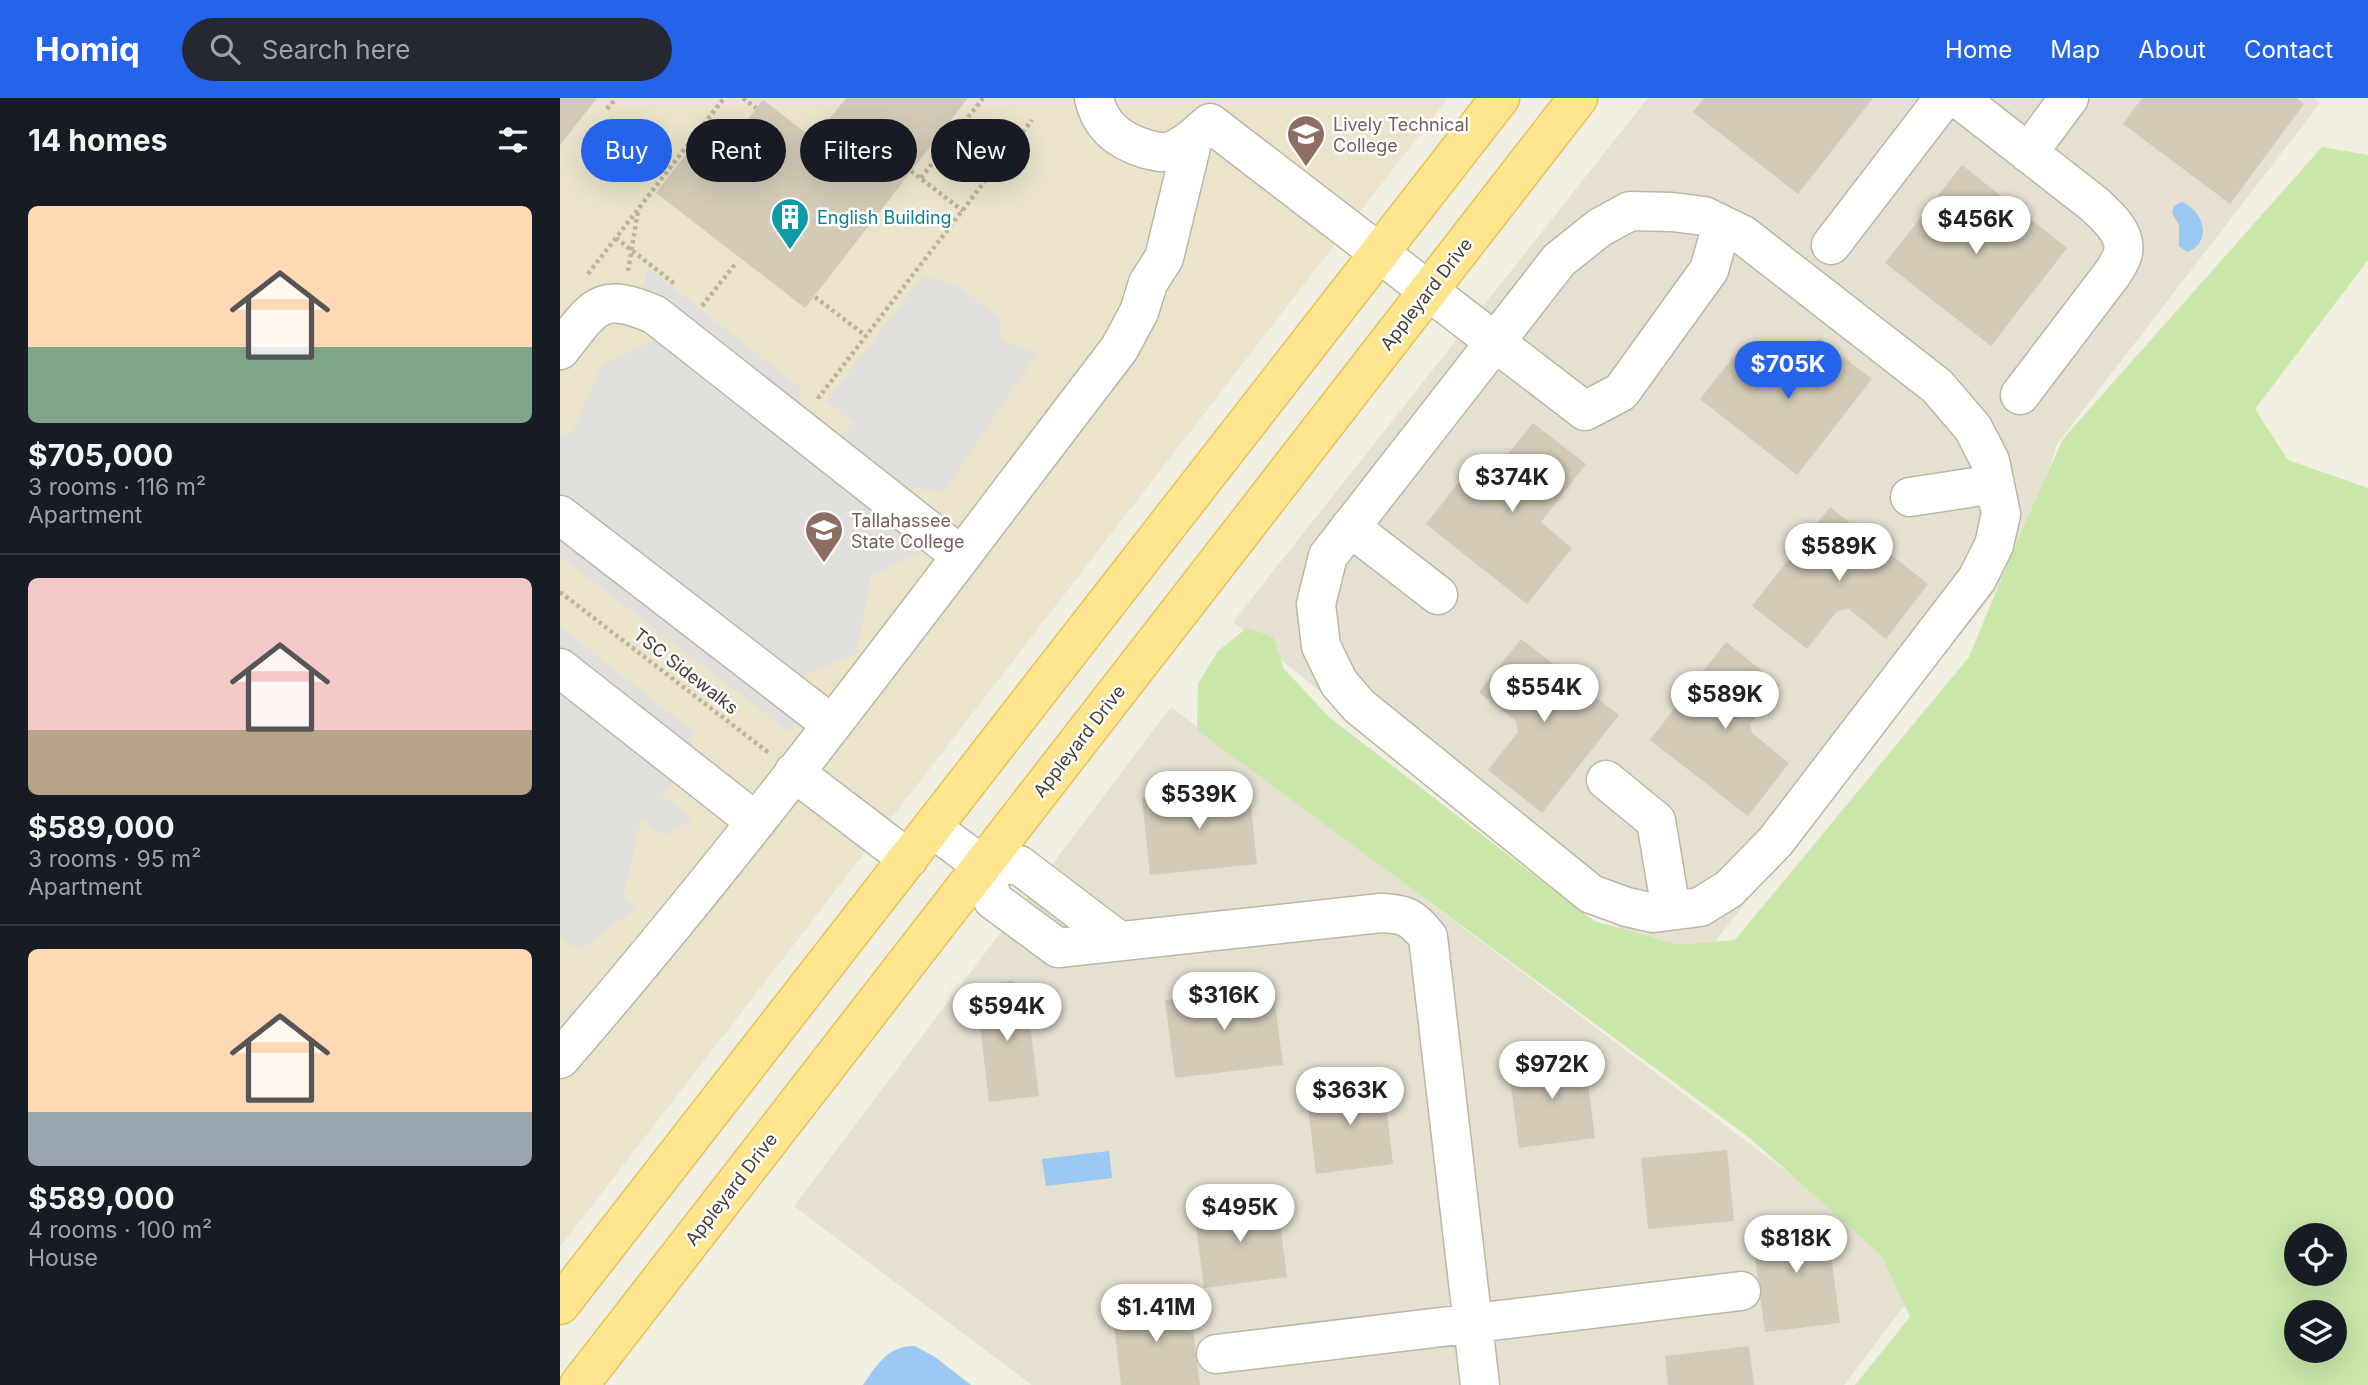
<!DOCTYPE html>
<html lang="en">
<head>
<meta charset="utf-8">
<style>
	:root { --surface:#171b24; --page:#242831; --text:#f1f3f6; --muted:#9ea1a6; --line:#363941; --accent:#2563eb }
	body { margin:0; font-family:Inter,sans-serif; background:var(--page); color:var(--text); height:100vh; display:flex; flex-direction:column; font-size:26px; white-space:nowrap }
	* { box-sizing:border-box; margin:0 }
	p { font-size:23px; color:var(--muted) }
	.icon { flex:none; width:38px; height:38px; fill:none; stroke:currentColor; stroke-width:2; stroke-linecap:round; stroke-linejoin:round }
	.map { position:relative; flex:1; overflow:hidden }
	.sheet { display:flex; flex-direction:column; background:var(--surface); width:560px }
	.sheet>* { flex:none }
	.guide { position:absolute; left:21px; top:21px; width:665px; height:63px; display:flex; gap:14px }
	.fabs { position:absolute; left:1724px; top:1125px; display:grid; gap:14px }
	.fabs a { display:grid; place-items:center; width:63px; height:63px; border-radius:50%; background:var(--surface); box-shadow:0 7px 28px #0002; font-size:35px }
	.price { position:absolute; translate:-50% -60px; padding:0 16px; border-radius:24px; background:#fff; color:#222; font-size:23px; line-height:46px; filter:drop-shadow(0 2px 4px #0008) }
	.price::after { content:''; position:absolute; left:50%; top:42px; width:21px; height:16px; margin-left:-10px; background:inherit; clip-path:polygon(0 0,100% 0,50% 100%) }
	.price.on { background:var(--accent); color:#fff }
	ul { padding:0; list-style:none }
	li { display:grid; align-content:center; gap:14px; height:371px; padding:0 28px }
	li+li { border-top:2px solid var(--line) }
	li span { display:grid; place-items:center; height:217px; border-radius:10px; color:#555 }
	li>.icon { margin-inline-start:auto }
	span .icon { width:126px; height:126px; fill:#fffc; stroke-width:1 }
	li b { font-size:30px }
	h2 { display:flex; justify-content:space-between; align-items:center; height:84px; padding:0 28px; font-size:30px }
	.tag { padding:0 24px; border-radius:32px; background:var(--surface); box-shadow:0 7px 28px #0002; font-size:24px; line-height:63px }
	.tag.on { background:var(--accent); color:#fff }
	header { display:flex; align-items:center; gap:42px; box-sizing:border-box; height:98px; padding:0 35px; background:var(--accent); color:#fff }
	header strong { font-size:33px }
	nav { display:flex; gap:38px; margin-inline-start:auto; font-size:24px }
	.search { width:490px; height:63px; background:var(--page); display:flex; align-items:center; gap:18px; box-sizing:border-box; padding:0 24px; border-radius:38px; color:var(--muted); font-size:26px }
	main { display:flex; flex:1; min-height:0 }
	.map>svg:first-child { display:block }
	.residential { fill:#e5e0d0 }
	.education { fill:#ebe4cb }
	.green { fill:#c8e7a9; fill-rule:evenodd }
	.parking { fill:#e1dfdb }
	.water { fill:#9cc9f1 }
	.building { fill:#d3cab7 }
	.lines { fill:none; stroke-linecap:round; stroke-linejoin:round }
	.minor-casing { stroke:#bdb6a5; stroke-width:41 }
	.major-casing { stroke:#e5c35d; stroke-width:41 }
	.path { stroke:#bfb296; stroke-width:4.5; stroke-dasharray:3.5 3.5; stroke-linecap:butt }
	.minor { stroke:#fff; stroke-width:38 }
	.major { stroke:#ffe58d; stroke-width:38 }
	.labels { text-anchor:middle; dominant-baseline:central; stroke-width:5; stroke-linejoin:round; paint-order:stroke }
	.education-label { font-size:18px; fill:#785e54; stroke:#fff; text-anchor:start }
	.culture-label { font-size:18px; fill:#0d838f; stroke:#fff; text-anchor:start }
	.street-label { font-size:18px; fill:#433d33; stroke:#fff }
</style>
</head>
<body>
<header>
<strong>Homiq</strong>
<div class="search"><svg class="icon" aria-label="search" viewBox="0 0 24 24"><circle cx="10" cy="10" r="6"/><path d="M15 15l6 6"/></svg>Search here</div>
<nav><a>Home</a><a>Map</a><a>About</a><a>Contact</a></nav>
</header>
<main>
<section class="sheet">
<h2>14 homes<svg class="icon" aria-label="filters" viewBox="0 0 24 24"><path d="M4 7h16M4 17h16"/><circle cx="9" cy="7" r="2"/><circle cx="15" cy="17" r="2"/></svg></h2>
<ul>
<li><span style="background:linear-gradient(#ffd9b3 65%,#7fa58c 0)"><svg class="icon" aria-label="home" viewBox="0 0 24 24"><path d="M3 11l9-7 9 7M6 9v11h12V9"/></svg></span><div><b>$705,000</b><p>3 rooms · 116 m²</p><p>Apartment</p></div></li>
<li><span style="background:linear-gradient(#f6c9c9 70%,#b9a48a 0)"><svg class="icon" aria-label="home" viewBox="0 0 24 24"><path d="M3 11l9-7 9 7M6 9v11h12V9"/></svg></span><div><b>$589,000</b><p>3 rooms · 95 m²</p><p>Apartment</p></div></li>
<li><span style="background:linear-gradient(#ffd9b3 75%,#9aa5b1 0)"><svg class="icon" aria-label="home" viewBox="0 0 24 24"><path d="M3 11l9-7 9 7M6 9v11h12V9"/></svg></span><div><b>$589,000</b><p>4 rooms · 100 m²</p><p>House</p></div></li>
</ul>
</section>
<div class="map">
<svg width="1808" height="1287" viewBox="0 0 1808 1287">
	<rect width="100%" height="100%" fill="#f1eee2"/>
	<!-- residential -->
	<path class="residential" d="M1088,0H1753L1760,5L1497,346L1461,461L1124,882L673,524Z
		M611,609L1366,1179L1284,1287H472L234,1108Z"/>
	<!-- education -->
	<path class="education" d="M0,0H888L0,1149Z"/>
	<!-- green -->
	<path class="green" d="M1762,49L1808,57V162L1695,311L1728,362L1808,390V1287H1295L1350,1219L1322,1158L1191,1041L637,632L638,586L658,553L687,530L713,539L724,571L769,619L1034,823L1119,847L1175,842L1409,559L1455,448L1503,341ZM1736,1138H1774V1176H1736ZM1736,1214H1774V1253H1736Z"/>
	<!-- parking -->
	<path class="parking" d="M87,169L241,290L236,328L269,354L293,324L266,303L363,178L398,188L438,219L442,243L478,255L384,394L332,387L383,444L311,478L297,555L222,587L248,608L229,634L0,458V339L12,334L42,267L114,233L79,211Z
		M0,529L133,633L129,672L101,696L133,722L104,738L81,721L63,800L76,810L19,853L0,838Z"/>
	<!-- water -->
	<path class="water" d="M1622,104C1644,113 1653,144 1627,154L1619,148V127L1612,115L1614,108Z
		M549,1053L552,1080L486,1088L482,1061Z
		M355,1248L375,1259L411,1287H303C318,1266 327,1248 355,1248Z"/>
	<!-- building -->
	<path class="building" d="M0,0H37L0,47Z
		M286,0H408L245,210L96,95L146,30L168,47L203,2L254,41Z
		M1144,0H1313L1238,96L1133,14Z
		M1582,0H1737L1744,6L1670,106L1563,26Z
		M1402,67L1507,150L1431,248L1325,165Z
		M1259,240L1312,281L1237,377L1140,301L1181,249L1219,278L1230,277Z
		M973,325L1026,366L981,424L1012,450L967,506L866,426L910,370L927,382Z
		M1270,409L1368,486L1326,541L1289,511L1277,513L1247,551L1192,508Z
		M961,541L1059,617L982,715L928,672L958,634L956,623L919,594Z
		M1166,544L1220,587L1190,626L1192,635L1229,665L1188,718L1090,642Z
		M689,690L697,766L590,777L582,700Z
		M452,883L466,895L479,998L429,1004L417,900L428,886Z
		M713,889L723,967L615,980L605,902Z
		M1024,956L1035,1040L959,1050L948,966Z
		M823,982L833,1066L756,1076L746,992Z
		M1167,1052L1174,1123L1088,1131L1081,1060Z
		M717,1102L727,1179L644,1190L634,1112Z
		M1266,1120L1280,1225L1205,1234L1191,1130Z
		M629,1201L640,1287H561L552,1210Z
		M1189,1248L1194,1287H1108L1105,1258Z"/>
	<g class="lines">
		<defs>
			<path id="minor" d="M534,0C540,28 559,43 586,51C591,52 598,54 603,54C617,54 635,39 645,29
				M1398,0L1534,106C1547,118 1567,135 1563,155C1561,162 1556,170 1552,176L1460,297
				M650,25L1025,313L1061,294L1149,172L1162,127
				M1468,55L1509,0
				M1070,113L1112,114L1144,118L1183,137L1377,288L1413,330L1430,363L1441,416L1434,447L1417,481L1215,744L1169,791L1140,809L1093,815L1067,809L1031,796L799,608L779,585L761,548L756,506L768,458L999,162L1039,130Z
				M1271,147L1384,0
				M0,252C34,210 38,192 95,217L400,457
				M1350,399L1435,386
				M0,417L271,626
				M790,429L878,497
				M0,570L196,724
				M234,674L348,761
				M1046,682L1096,723L1111,812
				M372,730L422,767L433,802L498,850L821,815C846,816 852,819 868,839L920,1287
				M422,767H459L559,843
				M0,961C197,734 376,490 559,251L579,214L588,185L604,160L633,41
				M656,1256L1181,1193"/>
			<path id="major" d="M0,1207L940,0
				M19,1287L1018,0"/>
		</defs>
		<!-- minor casing -->
		<use href="#minor" class="minor-casing"/>
		<!-- major casing -->
		<use href="#major" class="major-casing"/>
		<!-- path -->
		<path class="path" d="M183,0L196,10
			M47,11L56,0
			M380,36L431,76
			M351,73L403,113
			M361,80L423,0
			M56,140L115,186
			M68,173L78,113
			M28,176L164,0
			M255,199L306,238
			M142,208L176,165
			M257,298L259,299L472,22
			M0,494L209,655"/>
		<!-- minor -->
		<use href="#minor" class="minor"/>
		<!-- major -->
		<use href="#major" class="major"/>
	</g>
	<!-- icons -->
	<defs>
		<symbol id="university-pin" viewBox="-11 -11 22 30"><path d="M0 17L-7.5 6A9.5 9.5 0 1 1 7.5 6Z" fill="#8d6e63" stroke="#fff"/><path d="M0-5L7-2L0 1L-7-2ZM-4 1L0 2.5L4 1V4Q0 6-4 4Z" fill="#fff"/></symbol>
		<symbol id="building-pin" viewBox="-11 -11 22 30"><path d="M0 17L-7.5 6A9.5 9.5 0 1 1 7.5 6Z" fill="#0f9aa8" stroke="#fff"/><path d="M-4-6H4V6H1V3H-1V6H-4ZM-2.5-4.3h1.7v1.8h-1.7ZM.8-4.3h1.7v1.8H.8ZM-2.5-1h1.7V.8h-1.7ZM.8-1h1.7V.8H.8Z" fill="#fff"/></symbol>
	</defs>
	<g fill-rule="evenodd">
		<use href="#university-pin" x="724" y="14" width="44" height="60"/>
		<use href="#building-pin" x="208" y="97" width="44" height="60"/>
		<use href="#university-pin" x="242" y="410" width="44" height="60"/>
	</g>
	<g class="labels">
		<!-- education labels -->
		<g class="education-label">
			<text x="773" y="26">Lively Technical<tspan x="773" dy="21">College</tspan></text>
			<text x="291" y="422">Tallahassee<tspan x="291" dy="21">State College</tspan></text>
		</g>
		<!-- culture labels -->
		<g class="culture-label">
			<text x="257" y="119">English Building</text>
		</g>
		<!-- street labels -->
		<g class="street-label">
			<text transform="translate(866 196) rotate(-52)">Appleyard Drive</text>
			<text transform="translate(126 573) rotate(38)">TSC Sidewalks</text>
			<text transform="translate(519 643) rotate(-52)">Appleyard Drive</text>
			<text transform="translate(171 1091) rotate(-52)">Appleyard Drive</text>
		</g>
	</g>
</svg>
<div class="fabs">
<a><svg class="icon" aria-label="locate" viewBox="0 0 24 24"><circle cx="12" cy="12" r="6"/><path d="M12 2v4M12 18v4M2 12h4M18 12h4"/></svg></a>
<a><svg class="icon" aria-label="layers" viewBox="0 0 24 24"><path d="M12 4l9 5-9 5-9-5zM3 14l9 5 9-5"/></svg></a>
</div>
<b class="price" style="left:1416px;top:158px">$456K</b>
<b class="price on" style="left:1228px;top:303px">$705K</b>
<b class="price" style="left:952px;top:416px">$374K</b>
<b class="price" style="left:1279px;top:485px">$589K</b>
<b class="price" style="left:984px;top:626px">$554K</b>
<b class="price" style="left:1165px;top:633px">$589K</b>
<b class="price" style="left:639px;top:733px">$539K</b>
<b class="price" style="left:664px;top:934px">$316K</b>
<b class="price" style="left:447px;top:945px">$594K</b>
<b class="price" style="left:992px;top:1003px">$972K</b>
<b class="price" style="left:790px;top:1029px">$363K</b>
<b class="price" style="left:680px;top:1146px">$495K</b>
<b class="price" style="left:1236px;top:1177px">$818K</b>
<b class="price" style="left:596px;top:1246px">$1.41M</b>
<div class="guide">
<a class="tag on">Buy</a>
<a class="tag">Rent</a>
<a class="tag">Filters</a>
<a class="tag">New</a>
</div>
</div>
</main>
</body>
</html>
